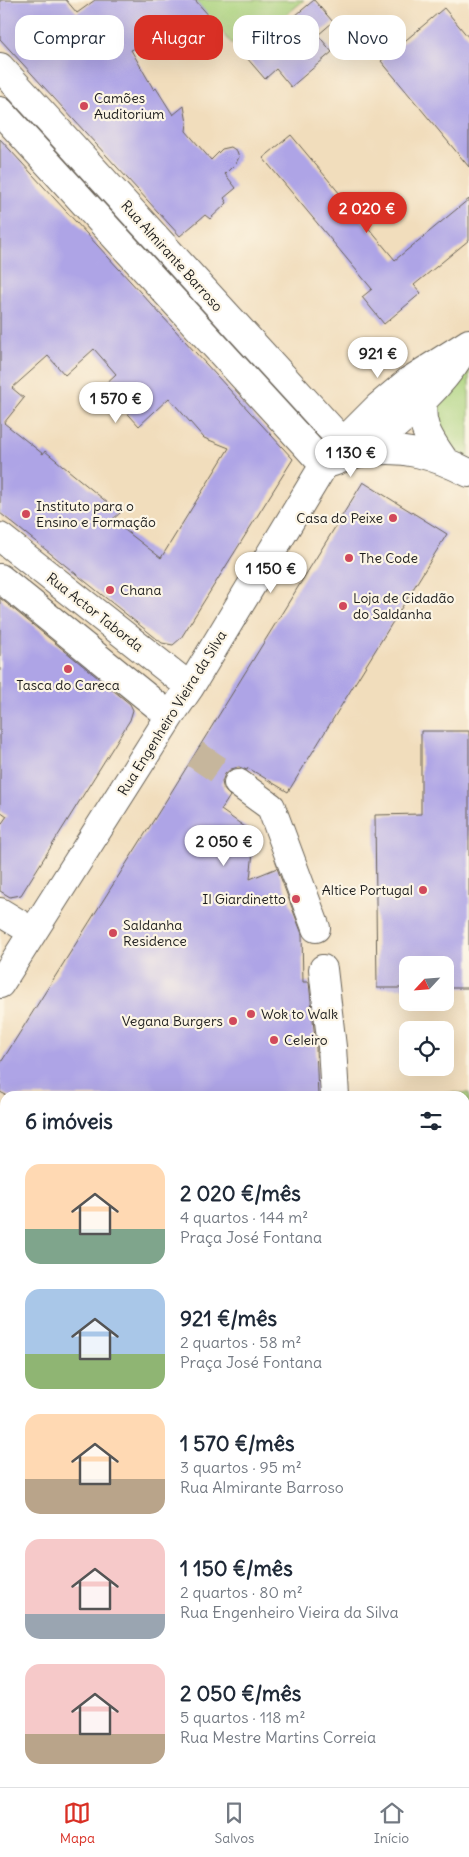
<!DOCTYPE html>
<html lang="pt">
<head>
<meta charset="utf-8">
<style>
	:root { --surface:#fff; --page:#f2f2f3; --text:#1f2937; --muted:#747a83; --line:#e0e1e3; --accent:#d93025 }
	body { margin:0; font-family:Delius,sans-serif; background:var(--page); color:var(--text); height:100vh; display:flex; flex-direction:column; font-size:19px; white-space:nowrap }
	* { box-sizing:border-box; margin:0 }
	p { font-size:16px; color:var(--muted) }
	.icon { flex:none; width:28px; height:28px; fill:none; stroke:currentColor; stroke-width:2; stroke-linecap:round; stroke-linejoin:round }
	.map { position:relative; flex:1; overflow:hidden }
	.side { position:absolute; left:0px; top:1091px; width:470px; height:696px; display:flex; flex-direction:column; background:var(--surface); border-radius:15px 15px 0 0; box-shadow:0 5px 20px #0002 }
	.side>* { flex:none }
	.hud { position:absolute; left:15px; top:15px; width:440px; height:45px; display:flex; gap:10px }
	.needle { width:32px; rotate:244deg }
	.fabs { position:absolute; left:399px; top:956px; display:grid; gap:10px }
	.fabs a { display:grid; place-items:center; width:55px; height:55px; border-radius:10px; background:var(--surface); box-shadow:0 5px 20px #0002; font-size:25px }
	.price { position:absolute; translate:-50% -42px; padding:0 11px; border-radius:18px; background:#fff; color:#222; font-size:16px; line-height:32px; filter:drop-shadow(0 1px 2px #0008) }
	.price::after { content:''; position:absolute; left:50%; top:30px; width:15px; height:11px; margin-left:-8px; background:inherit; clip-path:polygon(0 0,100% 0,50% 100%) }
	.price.active { background:var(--accent); color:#fff }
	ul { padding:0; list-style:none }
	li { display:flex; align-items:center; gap:15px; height:125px; padding:0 25px }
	li span { display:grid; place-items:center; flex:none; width:140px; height:100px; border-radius:15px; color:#555 }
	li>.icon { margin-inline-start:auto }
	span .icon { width:60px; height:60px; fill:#fffc; stroke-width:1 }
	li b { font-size:21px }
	h2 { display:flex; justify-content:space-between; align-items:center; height:60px; padding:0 25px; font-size:21px }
	.chip { padding:0 18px; border-radius:15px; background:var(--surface); box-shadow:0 5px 20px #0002; font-size:18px; line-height:45px }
	.chip.active { background:var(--accent); color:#fff }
	.tab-bar { display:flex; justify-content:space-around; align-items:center; height:70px; border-top:1px solid var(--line); background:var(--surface); font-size:14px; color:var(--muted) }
	.tab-bar a { display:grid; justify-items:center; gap:2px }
	.tab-bar .active { color:var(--accent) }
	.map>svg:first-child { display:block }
	.green { fill:#abd37e; stroke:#64784d }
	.building { fill:#aea4e6; fill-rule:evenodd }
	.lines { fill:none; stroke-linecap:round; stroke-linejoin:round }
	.minor-tunnel { stroke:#c6b69c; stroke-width:28; stroke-dasharray:28 14; stroke-linecap:butt }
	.minor-casing { stroke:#676054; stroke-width:30 }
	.major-casing { stroke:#676054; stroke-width:30 }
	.minor { stroke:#fff; stroke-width:28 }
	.major { stroke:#ebc669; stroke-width:28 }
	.poi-dot { fill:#d1495b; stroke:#fcf5e5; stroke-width:2 }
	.labels { text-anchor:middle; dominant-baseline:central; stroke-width:4.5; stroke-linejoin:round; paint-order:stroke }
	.poi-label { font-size:14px; fill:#1c1c1c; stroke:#fcf5e5; text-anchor:start }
	.street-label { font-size:14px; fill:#1c1c1c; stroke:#fcf5e5 }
</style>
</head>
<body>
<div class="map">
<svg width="469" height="1787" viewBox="0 0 469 1787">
	<rect width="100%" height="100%" fill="#fcf5e5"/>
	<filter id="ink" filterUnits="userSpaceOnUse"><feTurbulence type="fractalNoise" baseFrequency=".02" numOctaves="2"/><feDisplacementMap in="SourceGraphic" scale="10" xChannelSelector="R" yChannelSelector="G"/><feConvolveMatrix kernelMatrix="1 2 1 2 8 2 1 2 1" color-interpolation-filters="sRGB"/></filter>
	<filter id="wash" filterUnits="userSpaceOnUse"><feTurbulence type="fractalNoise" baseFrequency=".0096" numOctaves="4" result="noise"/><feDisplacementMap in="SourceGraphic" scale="20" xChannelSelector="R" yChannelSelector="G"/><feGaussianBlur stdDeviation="1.12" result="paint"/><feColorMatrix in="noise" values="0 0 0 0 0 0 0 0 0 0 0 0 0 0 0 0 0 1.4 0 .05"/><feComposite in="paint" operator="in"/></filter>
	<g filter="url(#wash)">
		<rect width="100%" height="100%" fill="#f1ddbc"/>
		<!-- green -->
		<path class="green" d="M195,0H304L240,53Z
			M469,369V460L451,449L432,414L444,390Z
			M421,1093H469V1112L465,1114V1096H409Z
			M465,1227H469V1269L465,1272Z"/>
		<g id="blocks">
			<!-- building -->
			<path class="building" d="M0,0H66L77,13L95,0H195L211,18L131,50L154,90L156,88L173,115L184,106L187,123L186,131L211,160L222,149L231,147L237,151L239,157L236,163L225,174L236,188L224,198L227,203L210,219L205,215L180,236L0,39Z
				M314,0L333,22L318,35L332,52L291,87L276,69L265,79L246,57Z
				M444,8L469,38V167L381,61Z
				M291,135L395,260L469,199V240L414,285L421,293L384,324L362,297L372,289L263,158Z
				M0,139L293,459L181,638L173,645L162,643L0,513ZM94,349L116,374L103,386L139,426L169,398L204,438L229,448L161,558L112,520L120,513L45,451L43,454L4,423L24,398L12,388L48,356L65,375Z
				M363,482L447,534L288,792L248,768L247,770L239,767L231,769L225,774L222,782L224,790L230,796L221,810L252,832L248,838L253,852L250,879L277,868L302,934L303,982H309L316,1048L318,1096H8L0,1092V1064L167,799Z
				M0,598L130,704L133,710L130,720L21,895L10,897L0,891V826L7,816L0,811Z
				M421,731H469V988H445V965H408V988H377L375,815L421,814Z"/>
		</g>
	</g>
	<g filter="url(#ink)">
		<use href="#blocks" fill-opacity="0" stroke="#676054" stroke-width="1"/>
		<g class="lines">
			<!-- minor-tunnel -->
			<path class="minor-tunnel" d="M195,754L238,783"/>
			<defs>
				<path id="minor" d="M0,67L343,442
					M0,111L324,465
					M425,390C417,421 427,436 444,460
					M364,452C399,422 436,394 461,354
					M324,465C337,461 351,454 365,452C403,445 436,456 469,473
					M0,537L190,687
					M0,578L170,716
					M238,783L271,807L316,928
					M0,912L33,932
					M323,969L332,1047L335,1096
					M0,984L170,716L190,687L324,465L343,442L378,407L409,381L469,343
					M465,1472H469
					M465,1496H469
					M0,1535L5,1532
					M0,1596L5,1592
					M47,1782V1787
					M76,1782V1787
					M363,1787L469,1786"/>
				<path id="major" d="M465,1130H469
					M0,1134H5
					M465,1165H469
					M0,1169H5"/>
			</defs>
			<!-- minor casing -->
			<use href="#minor" class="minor-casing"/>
			<!-- major casing -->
			<use href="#major" class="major-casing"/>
			<!-- minor -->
			<use href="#minor" class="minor"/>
			<!-- major -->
			<use href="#major" class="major"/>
		</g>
	</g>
	<!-- markers -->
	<g class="poi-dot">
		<circle cx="84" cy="106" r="5"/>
		<circle cx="26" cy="514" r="5"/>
		<circle cx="393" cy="518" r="5"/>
		<circle cx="349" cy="558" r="5"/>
		<circle cx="110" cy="590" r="5"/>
		<circle cx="343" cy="606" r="5"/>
		<circle cx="68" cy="669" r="5"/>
		<circle cx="423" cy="890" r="5"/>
		<circle cx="296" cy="899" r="5"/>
		<circle cx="113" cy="933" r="5"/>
		<circle cx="251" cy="1014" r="5"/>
		<circle cx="233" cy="1021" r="5"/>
		<circle cx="274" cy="1040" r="5"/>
	</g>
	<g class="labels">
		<!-- poi labels -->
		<g class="poi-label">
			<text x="94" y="98">Camões<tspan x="94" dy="16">Auditorium</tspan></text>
			<text x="36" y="506">Instituto para o<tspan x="36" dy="16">Ensino e Formação</tspan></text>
			<text x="383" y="518" text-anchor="end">Casa do Peixe</text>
			<text x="359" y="558">The Code</text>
			<text x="120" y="590">Chana</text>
			<text x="353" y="598">Loja de Cidadão<tspan x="353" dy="16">do Saldanha</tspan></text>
			<text x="68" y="685" text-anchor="middle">Tasca do Careca</text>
			<text x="413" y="890" text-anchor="end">Altice Portugal</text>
			<text x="286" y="899" text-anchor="end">Il Giardinetto</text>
			<text x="123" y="925">Saldanha<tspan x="123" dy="16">Residence</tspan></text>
			<text x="261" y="1014">Wok to Walk</text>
			<text x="223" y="1021" text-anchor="end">Vegana Burgers</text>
			<text x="284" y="1040">Celeiro</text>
		</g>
		<!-- street labels -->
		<g class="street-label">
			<text transform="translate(172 256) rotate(48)">Rua Almirante Barroso</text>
			<text transform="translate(95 612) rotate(38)">Rua Actor Taborda</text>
			<text transform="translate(172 713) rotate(-58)">Rua Engenheiro Vieira da Silva</text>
		</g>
	</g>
</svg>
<div class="fabs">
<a><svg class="needle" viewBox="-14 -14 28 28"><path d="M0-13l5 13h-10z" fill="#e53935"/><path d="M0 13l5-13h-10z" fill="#747a83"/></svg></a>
<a><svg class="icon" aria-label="locate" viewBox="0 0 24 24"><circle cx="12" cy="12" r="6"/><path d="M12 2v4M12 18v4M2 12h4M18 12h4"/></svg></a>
</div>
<b class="price active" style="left:367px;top:234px">2 020 €</b>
<b class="price" style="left:378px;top:379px">921 €</b>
<b class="price" style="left:116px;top:424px">1 570 €</b>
<b class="price" style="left:351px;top:478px">1 130 €</b>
<b class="price" style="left:271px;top:594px">1 150 €</b>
<b class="price" style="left:224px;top:867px">2 050 €</b>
<div class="hud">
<a class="chip">Comprar</a>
<a class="chip active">Alugar</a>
<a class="chip">Filtros</a>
<a class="chip">Novo</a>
</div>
<section class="side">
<h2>6 imóveis<svg class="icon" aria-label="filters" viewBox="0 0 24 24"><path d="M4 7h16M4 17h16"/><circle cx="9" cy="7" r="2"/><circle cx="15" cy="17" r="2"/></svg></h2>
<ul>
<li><span style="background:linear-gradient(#ffd9b3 65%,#7fa58c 0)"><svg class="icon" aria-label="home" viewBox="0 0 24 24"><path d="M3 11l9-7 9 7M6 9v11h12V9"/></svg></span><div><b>2 020 €/mês</b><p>4 quartos · 144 m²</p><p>Praça José Fontana</p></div></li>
<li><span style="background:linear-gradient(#a9c7e8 65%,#8fb573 0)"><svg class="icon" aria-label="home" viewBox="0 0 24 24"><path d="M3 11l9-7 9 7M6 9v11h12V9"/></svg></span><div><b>921 €/mês</b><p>2 quartos · 58 m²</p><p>Praça José Fontana</p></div></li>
<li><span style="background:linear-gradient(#ffd9b3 65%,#b9a48a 0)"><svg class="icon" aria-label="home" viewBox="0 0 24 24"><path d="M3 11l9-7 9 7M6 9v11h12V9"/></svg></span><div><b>1 570 €/mês</b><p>3 quartos · 95 m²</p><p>Rua Almirante Barroso</p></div></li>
<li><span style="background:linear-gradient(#f6c9c9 75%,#9aa5b1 0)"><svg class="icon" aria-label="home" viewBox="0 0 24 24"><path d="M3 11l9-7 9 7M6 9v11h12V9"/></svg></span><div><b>1 150 €/mês</b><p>2 quartos · 80 m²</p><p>Rua Engenheiro Vieira da Silva</p></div></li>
<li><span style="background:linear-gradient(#f6c9c9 70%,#b9a48a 0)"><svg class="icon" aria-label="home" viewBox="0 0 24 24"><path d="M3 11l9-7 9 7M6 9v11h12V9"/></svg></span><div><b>2 050 €/mês</b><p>5 quartos · 118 m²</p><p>Rua Mestre Martins Correia</p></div></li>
</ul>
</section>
</div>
<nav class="tab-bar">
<a class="active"><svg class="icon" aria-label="map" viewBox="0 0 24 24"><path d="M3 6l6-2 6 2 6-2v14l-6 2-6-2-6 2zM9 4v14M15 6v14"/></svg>Mapa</a>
<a><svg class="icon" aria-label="saved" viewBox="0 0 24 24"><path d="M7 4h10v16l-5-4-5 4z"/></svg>Salvos</a>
<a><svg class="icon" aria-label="home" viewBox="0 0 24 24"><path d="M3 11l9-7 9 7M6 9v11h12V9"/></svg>Início</a>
</nav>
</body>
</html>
